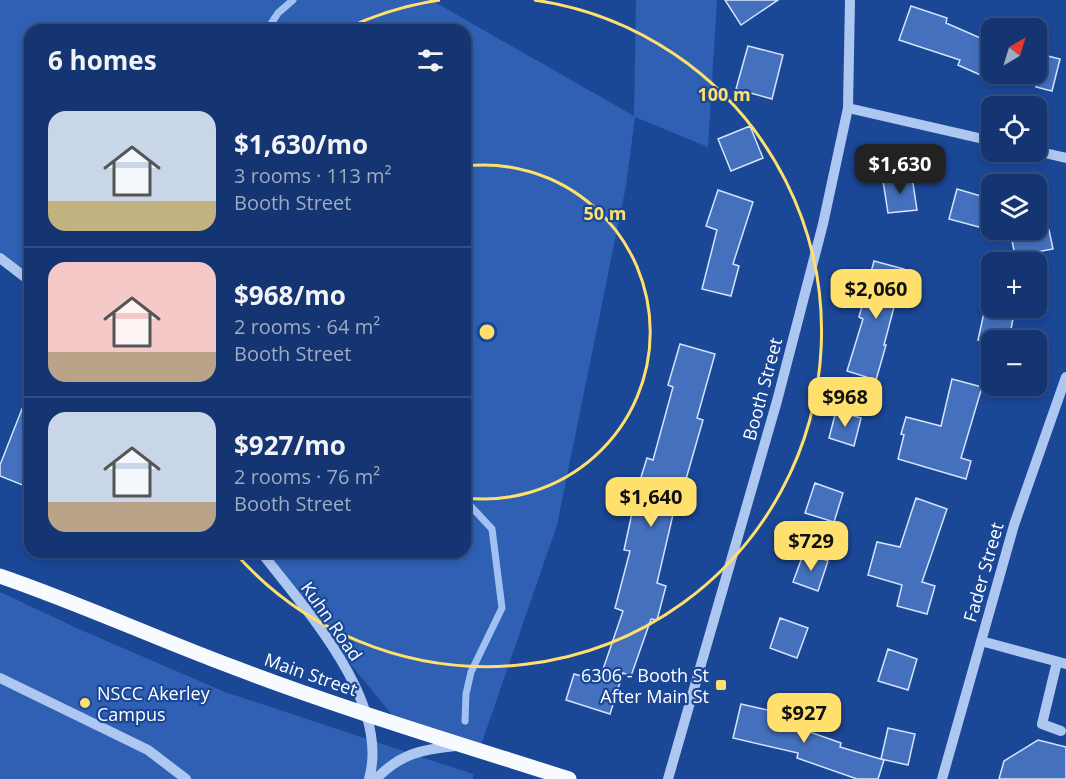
<!DOCTYPE html>
<html lang="en">
<head>
<meta charset="utf-8">
<style>
	:root { --surface:#143571; --page:#214079; --text:#f1f3f6; --muted:#9dabc3; --line:#335084; --accent:#ffe06d }
	body { margin:0; font-family:"Open Sans",sans-serif; background:var(--page); color:var(--text); height:100vh; display:flex; flex-direction:column; font-size:22px; white-space:nowrap }
	* { box-sizing:border-box; margin:0 }
	p { font-size:20px; color:var(--muted) }
	.icon { flex:none; width:33px; height:33px; fill:none; stroke:currentColor; stroke-width:2; stroke-linecap:round; stroke-linejoin:round }
	.map { position:relative; flex:1; overflow:hidden }
	.side { position:absolute; left:24px; top:24px; width:447px; height:534px; display:flex; flex-direction:column; background:var(--surface); border-radius:18px; box-shadow:0 3px 9px #0003,0 0 0 2px var(--line) }
	.side>* { flex:none }
	.needle { width:39px; rotate:38deg }
	.tools { position:absolute; left:981px; top:18px; display:grid; gap:12px }
	.tools a { display:grid; place-items:center; width:66px; height:66px; border-radius:12px; background:var(--surface); box-shadow:0 3px 9px #0003,0 0 0 2px var(--line); font-size:30px }
	.price { position:absolute; translate:-50% -51px; padding:0 14px; border-radius:12px; background:var(--accent); color:#111; font-size:20px; line-height:39px; filter:drop-shadow(0 2px 3px #0008) }
	.price::after { content:''; position:absolute; left:50%; top:36px; width:18px; height:14px; margin-left:-9px; background:inherit; clip-path:polygon(0 0,100% 0,50% 100%) }
	.price.selected { background:#222; color:#fff }
	ul { padding:0; list-style:none }
	li { display:flex; align-items:center; gap:18px; height:150px; padding:0 24px }
	li+li { border-top:2px solid var(--line) }
	li span { display:grid; place-items:center; flex:none; width:168px; height:120px; border-radius:18px; color:#555 }
	li>.icon { margin-inline-start:auto }
	span .icon { width:72px; height:72px; fill:#fffc; stroke-width:1 }
	li b { font-size:26px }
	h2 { display:flex; justify-content:space-between; align-items:center; height:72px; padding:0 24px; font-size:26px }
	.map>svg:first-child { display:block }
	.green { fill:#2f60b4 }
	.lines { fill:none; stroke-linecap:round; stroke-linejoin:round }
	.stream { stroke:#a1c1f2; stroke-width:7 }
	.building { fill:#4470be; stroke:#d5e3fb; stroke-width:1.5 }
	.minor { stroke:#aec7f0; stroke-width:10 }
	.major { stroke:#f7faff; stroke-width:15 }
	.ring { fill:none; stroke:#ffe06d; stroke-width:3 }
	.poi-dot { fill:#ffe06d; stroke:#1b4797; stroke-width:2 }
	.labels { text-anchor:middle; dominant-baseline:central; stroke-width:4.5; stroke-linejoin:round; paint-order:stroke }
	.street-label { font-size:18px; fill:#fff; stroke:#1b4797 }
	.poi-label { font-size:18px; fill:#fff; stroke:#1b4797; text-anchor:end }
	.centre { fill:#ffe06d; stroke:#1b4797; stroke-width:3 }
	.ring-label { font-size:18px; text-anchor:middle; font-weight:bold; fill:#ffe06d; stroke:#1b4797; stroke-width:4.5; stroke-linejoin:round; paint-order:stroke }
</style>
</head>
<body>
<div class="map">
<svg width="1066" height="779" viewBox="0 0 1066 779">
	<rect width="100%" height="100%" fill="#1b4797"/>
	<!-- green -->
	<path class="green" d="M0,0H431L634,116L636,0H717L708,147L635,117L626,186L557,525L479,751L397,721L259,552H465V30H30V286L0,264Z
		M0,592L81,630L225,692L473,774V779H0Z"/>
	<g class="lines">
		<!-- stream -->
		<path class="stream" d="M267,30L278,13L293,0
			M465,500L492,529L502,608L471,672L466,694L465,721"/>
	</g>
	<!-- building -->
	<path class="building" d="M725,0H778L741,25Z
		M911,6L947,18L946,23L992,43V80L958,65L960,60L899,40Z
		M748,46L783,55L772,99L736,89Z
		M1036,53L1060,59L1052,91L1036,87Z
		M750,126L763,158L731,171L718,139Z
		M912,177L917,210L888,213L883,181Z
		M957,189L991,199L983,228L949,219Z
		M718,190L753,202L733,264L739,266L731,296L702,289L717,230L706,226Z
		M1010,230H1049L1053,249L1015,256Z
		M874,261L904,269L884,345H886L876,380L847,371L863,319L859,317Z
		M985,308H1015L1009,340H978Z
		M680,344L715,354L697,418L703,420L678,507L675,506L657,583L666,586L657,620L651,619L631,676L623,673L610,714L566,700L574,674L599,681L623,611L615,608L630,551L624,550L637,490L647,458L653,460L673,387L668,385Z
		M952,379L982,387L961,458L971,461L966,479L898,459L904,435L901,434L906,417L941,426Z
		M29,391L30,392V488L0,476V465Z
		M836,411L861,418L854,446L829,438Z
		M815,483L843,493L834,522L805,513Z
		M916,498L947,509L922,582L935,586L927,614L897,606L902,585L868,575L877,542L900,547Z
		M804,552L828,561L818,591L793,582Z
		M780,618L808,628L797,658L770,648Z
		M888,649L917,659L908,690L878,681Z
		M741,704L781,713L779,721L841,743L840,747L884,760L878,779H857L797,758L798,753L733,738Z
		M888,728L915,734L908,765L881,759Z
		M1038,740L1066,747V779H999L1004,761Z"/>
	<g class="lines">
		<!-- minor -->
		<path class="minor" d="M848,108L992,141
			M1036,151L1066,158
			M0,258L30,281
			M261,552C305,609 391,702 369,779
			M981,641L1066,664
			M1057,662L1042,724L1061,731
			M0,678L148,750L186,779
			M376,779C400,754 422,749 456,746
			M668,779L777,401L823,224L848,108L850,0
			M942,779L1014,525L1066,377"/>
		<!-- major -->
		<path class="major" d="M0,576C79,603 155,638 233,667C343,709 457,743 569,779"/>
	</g>
	<!-- distance rings -->
	<g class="ring">
		<path d="M465 166A167 167 0 1 1 465 498"/>
		<path d="M343 30A335 335 0 0 1 440 0M534 0A335 335 0 1 1 236 554"/>
	</g>
	<!-- markers -->
	<g class="poi-dot">
		<rect x="715" y="679" width="12" height="12" rx="3"/>
		<circle cx="85" cy="703" r="6"/>
	</g>
	<g class="labels">
		<!-- street labels -->
		<g class="street-label">
			<text transform="translate(762 389) rotate(-75)">Booth Street</text>
			<text transform="translate(983 572) rotate(-74)">Fader Street</text>
			<text transform="translate(332 621) rotate(55)">Kuhn Road</text>
			<text transform="translate(311 674) rotate(19)">Main Street</text>
		</g>
		<!-- poi labels -->
		<g class="poi-label">
			<text x="709" y="675">6306 - Booth St<tspan x="709" dy="21">After Main St</tspan></text>
			<text x="97" y="693" text-anchor="start">NSCC Akerley<tspan x="97" dy="21">Campus</tspan></text>
		</g>
	</g>
	<circle cx="487" cy="332" r="9" class="centre"/>
	<g class="ring-label">
		<text x="724" y="101">100 m</text>
		<text x="605" y="220">50 m</text>
	</g>
</svg>
<div class="tools">
<a><svg class="needle" viewBox="-14 -14 28 28"><path d="M0-13l5 13h-10z" fill="#e53935"/><path d="M0 13l5-13h-10z" fill="#9dabc3"/></svg></a>
<a><svg class="icon" aria-label="locate" viewBox="0 0 24 24"><circle cx="12" cy="12" r="6"/><path d="M12 2v4M12 18v4M2 12h4M18 12h4"/></svg></a>
<a><svg class="icon" aria-label="layers" viewBox="0 0 24 24"><path d="M12 4l9 5-9 5-9-5zM3 14l9 5 9-5"/></svg></a>
<a>+</a>
<a>−</a>
</div>
<b class="price selected" style="left:900px;top:195px">$1,630</b>
<b class="price" style="left:876px;top:320px">$2,060</b>
<b class="price" style="left:845px;top:428px">$968</b>
<b class="price" style="left:651px;top:528px">$1,640</b>
<b class="price" style="left:811px;top:572px">$729</b>
<b class="price" style="left:804px;top:744px">$927</b>
<section class="side">
<h2>6 homes<svg class="icon" aria-label="filters" viewBox="0 0 24 24"><path d="M4 7h16M4 17h16"/><circle cx="9" cy="7" r="2"/><circle cx="15" cy="17" r="2"/></svg></h2>
<ul>
<li><span style="background:linear-gradient(#c9d6e8 75%,#c2b280 0)"><svg class="icon" aria-label="home" viewBox="0 0 24 24"><path d="M3 11l9-7 9 7M6 9v11h12V9"/></svg></span><div><b>$1,630/mo</b><p>3 rooms · 113 m²</p><p>Booth Street</p></div></li>
<li><span style="background:linear-gradient(#f6c9c9 75%,#b9a48a 0)"><svg class="icon" aria-label="home" viewBox="0 0 24 24"><path d="M3 11l9-7 9 7M6 9v11h12V9"/></svg></span><div><b>$968/mo</b><p>2 rooms · 64 m²</p><p>Booth Street</p></div></li>
<li><span style="background:linear-gradient(#c9d6e8 75%,#b9a48a 0)"><svg class="icon" aria-label="home" viewBox="0 0 24 24"><path d="M3 11l9-7 9 7M6 9v11h12V9"/></svg></span><div><b>$927/mo</b><p>2 rooms · 76 m²</p><p>Booth Street</p></div></li>
</ul>
</section>
</div>
</body>
</html>
